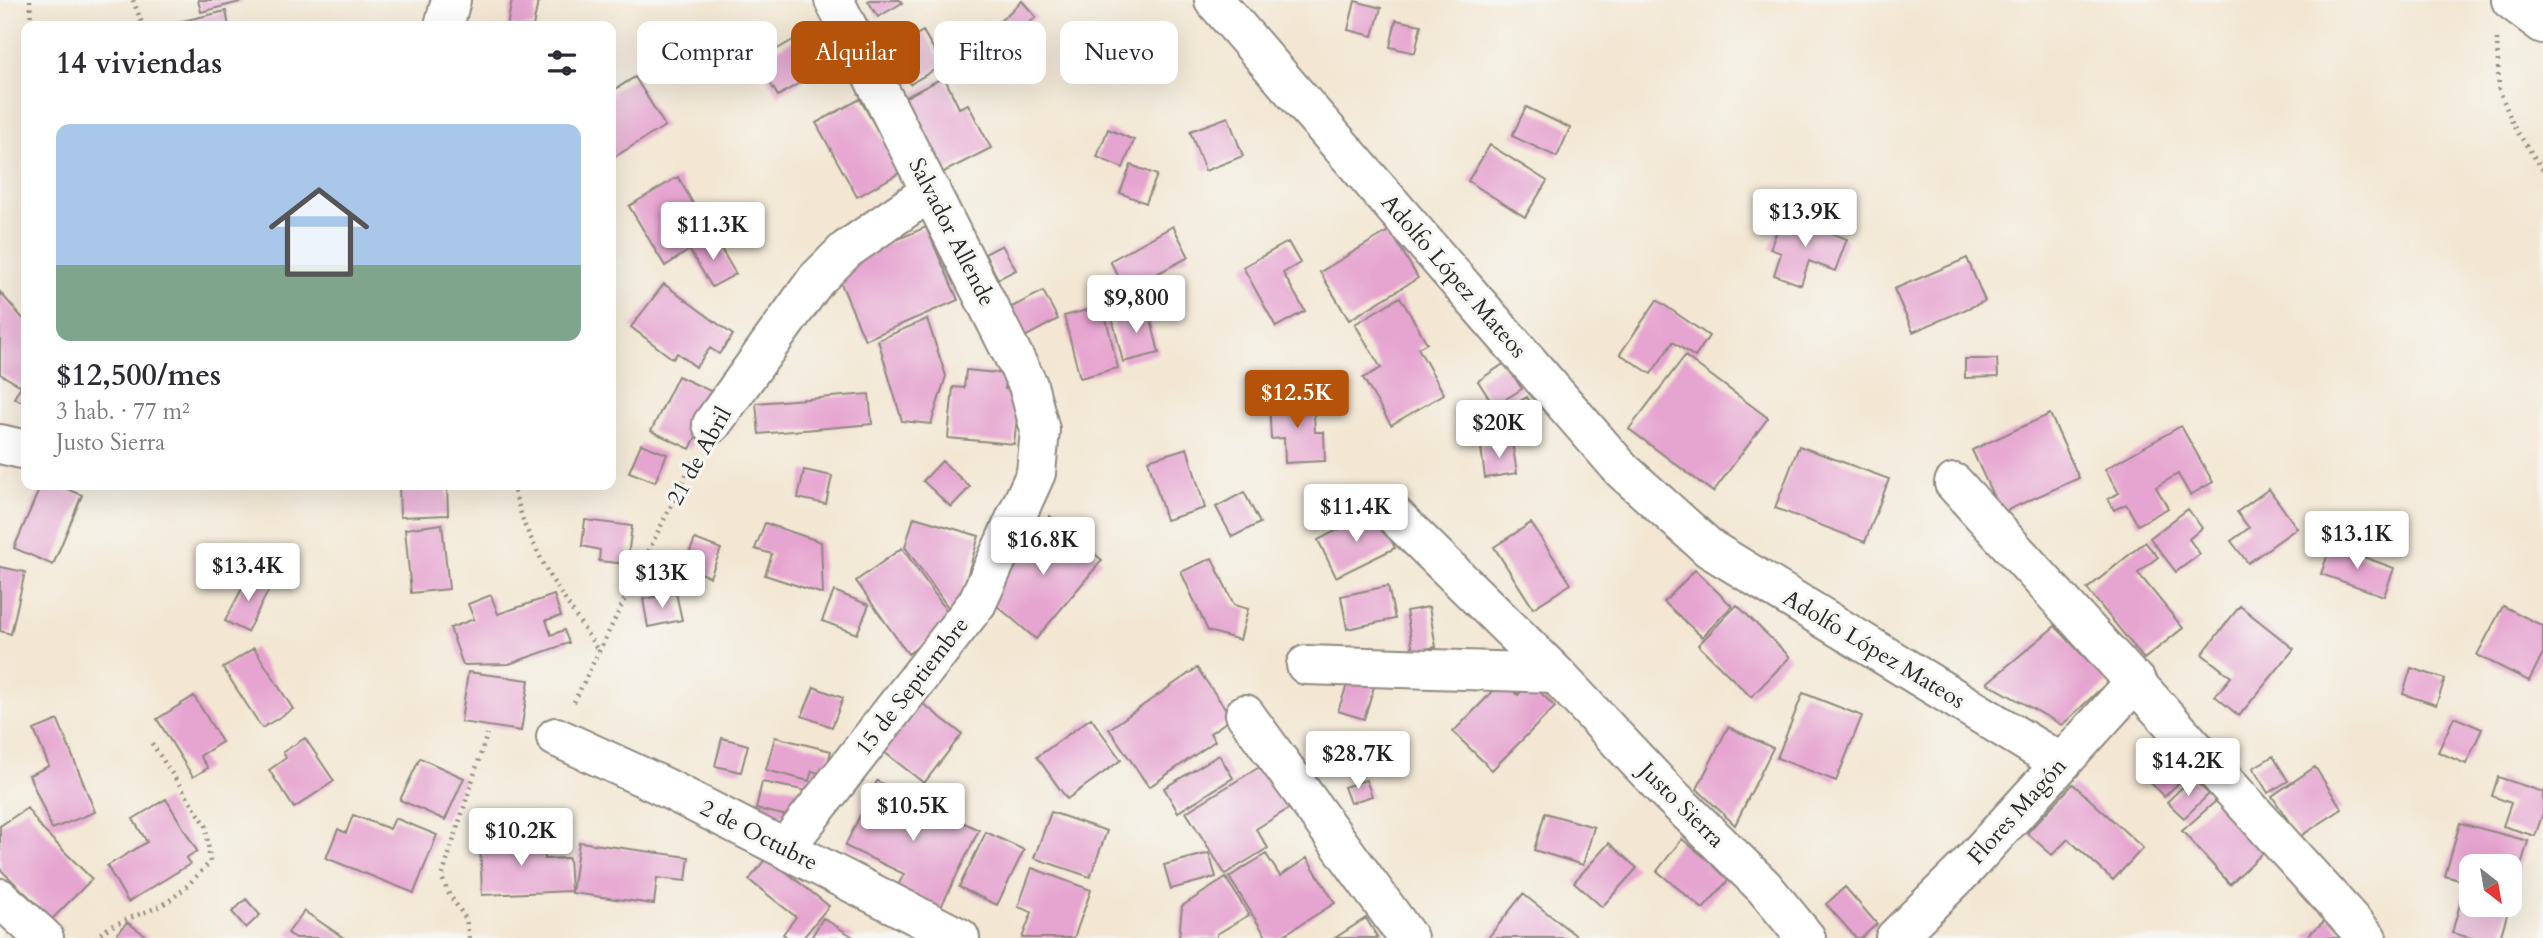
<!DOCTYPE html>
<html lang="es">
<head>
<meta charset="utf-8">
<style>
	:root { --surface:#fff; --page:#f7f7f7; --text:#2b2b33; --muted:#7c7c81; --line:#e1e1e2; --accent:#b45309 }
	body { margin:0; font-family:Cardo,serif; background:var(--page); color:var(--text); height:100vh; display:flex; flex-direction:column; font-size:26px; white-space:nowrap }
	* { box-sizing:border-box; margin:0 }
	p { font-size:23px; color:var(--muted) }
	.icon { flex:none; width:38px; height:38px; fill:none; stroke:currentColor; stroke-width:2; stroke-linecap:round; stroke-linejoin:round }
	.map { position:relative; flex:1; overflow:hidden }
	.details { position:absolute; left:21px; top:21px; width:595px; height:469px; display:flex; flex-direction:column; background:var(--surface); border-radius:14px; box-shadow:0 7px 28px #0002 }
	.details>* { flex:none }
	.guide { position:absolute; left:637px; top:21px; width:665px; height:63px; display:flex; gap:14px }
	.needle { width:46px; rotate:149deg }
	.controls { position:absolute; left:2459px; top:854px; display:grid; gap:14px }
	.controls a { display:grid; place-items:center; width:63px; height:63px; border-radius:14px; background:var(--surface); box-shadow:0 7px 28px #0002; font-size:35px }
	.price { position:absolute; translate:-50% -60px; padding:0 16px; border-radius:7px; background:#fff; color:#222; font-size:23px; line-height:46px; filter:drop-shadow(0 2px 4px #0008) }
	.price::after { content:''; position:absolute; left:50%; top:42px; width:21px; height:16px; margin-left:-10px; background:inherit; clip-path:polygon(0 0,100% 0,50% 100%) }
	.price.on { background:var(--accent); color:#fff }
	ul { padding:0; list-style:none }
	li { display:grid; align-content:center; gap:14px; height:371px; padding:0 35px }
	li+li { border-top:2px solid var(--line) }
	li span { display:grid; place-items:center; height:217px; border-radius:14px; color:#555 }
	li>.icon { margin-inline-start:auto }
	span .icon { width:126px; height:126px; fill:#fffc; stroke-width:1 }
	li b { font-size:30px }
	h2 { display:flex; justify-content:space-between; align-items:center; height:84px; padding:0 35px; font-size:30px }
	.pill { padding:0 24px; border-radius:14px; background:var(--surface); box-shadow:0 7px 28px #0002; font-size:24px; line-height:63px }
	.pill.on { background:var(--accent); color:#fff }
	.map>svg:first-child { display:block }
	.building { fill:#e6a4d0 }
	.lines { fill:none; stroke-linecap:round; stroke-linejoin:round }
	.minor-casing { stroke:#8f897f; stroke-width:42 }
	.highway-casing { stroke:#8f897f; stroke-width:42 }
	.path { stroke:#8f897f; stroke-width:4.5; stroke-dasharray:2 5; stroke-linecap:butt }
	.minor { stroke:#fff; stroke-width:38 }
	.highway { stroke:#fff; stroke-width:38 }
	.labels { text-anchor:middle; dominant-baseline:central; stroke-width:6; stroke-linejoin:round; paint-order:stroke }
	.street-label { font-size:23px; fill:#2b2b2b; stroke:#f6f6f2 }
</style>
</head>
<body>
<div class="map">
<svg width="2543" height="938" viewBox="0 0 2543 938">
	<rect width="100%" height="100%" fill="#f6f6f2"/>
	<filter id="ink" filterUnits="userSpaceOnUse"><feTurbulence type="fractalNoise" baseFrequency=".0143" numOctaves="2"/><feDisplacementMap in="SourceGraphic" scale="14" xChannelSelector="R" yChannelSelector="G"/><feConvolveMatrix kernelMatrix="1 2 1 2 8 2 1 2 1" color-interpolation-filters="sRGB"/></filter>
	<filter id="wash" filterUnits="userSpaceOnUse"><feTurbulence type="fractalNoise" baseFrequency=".00686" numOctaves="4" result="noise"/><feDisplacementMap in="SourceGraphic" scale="28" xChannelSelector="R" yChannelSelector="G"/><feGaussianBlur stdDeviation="1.57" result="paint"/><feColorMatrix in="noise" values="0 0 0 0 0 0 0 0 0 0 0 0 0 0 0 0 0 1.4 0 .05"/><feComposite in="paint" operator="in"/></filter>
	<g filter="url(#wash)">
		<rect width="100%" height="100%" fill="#f3e7d3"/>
		<g id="blocks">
			<!-- building -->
			<path class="building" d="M198,0H244V1L201,12Z
				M512,0L538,2L533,26H507Z
				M870,0H900L902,3L878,17L868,1Z
				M1022,1L1036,17L1013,37L1000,21Z
				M1355,1L1381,8L1373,36L1348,30Z
				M226,11L229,26H175L174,23Z
				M1396,20L1421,25L1415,53L1390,47Z
				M810,30L830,64L778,96L757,61Z
				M923,31L943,65L910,84L890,50Z
				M635,77L665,126L611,159V92Z
				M944,77L959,108L968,104L991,148L938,175L900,100Z
				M860,99L901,172L857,197L816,123Z
				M1526,107L1570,128L1557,157L1512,136Z
				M1228,117L1243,156L1205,171L1190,131Z
				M1108,129L1134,140L1123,168L1097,157Z
				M1490,145L1547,181L1525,217L1468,181Z
				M1131,165L1157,175L1146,203L1120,193Z
				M678,177L708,230L684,244L688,251L665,266L629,206Z
				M1783,215L1847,239L1835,271L1809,261L1801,285L1774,275L1781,253L1770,249Z
				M1173,226L1189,257L1126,290L1110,261Z
				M926,227L958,300L865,340L834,267Z
				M1390,230L1418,278L1349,320L1320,272Z
				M714,237L736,274L712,287L690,251Z
				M1288,242L1300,263L1283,273L1305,311L1276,327L1243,267Z
				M1002,245L1016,270L998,279L985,254Z
				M1967,258L1985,301L1913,332L1894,289Z
				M664,284L733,335L719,354L710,348L696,367L677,353L673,359L631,327Z
				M1043,291L1058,319L1023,338L1008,309Z
				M0,292L26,322V404L14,398L21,386L0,374Z
				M1400,297L1427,343L1418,348L1444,394L1391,425L1363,378L1381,368L1355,324Z
				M1657,300L1709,336L1695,357L1673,342L1651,374L1620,354Z
				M1103,306L1118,368L1080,378L1064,316Z
				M1148,308L1159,353L1123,362L1112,317Z
				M927,319L946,376L931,424L902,421L878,340Z
				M1685,356L1768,418L1713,492L1629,429Z
				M1965,359H1997L1998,377L1965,378Z
				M1505,363L1522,389L1494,406L1478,381Z
				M966,370L1007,374L1005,389L1020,390L1014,444L948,438L953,387L964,388Z
				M678,376L717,394L690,449L651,431Z
				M869,394L872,424L759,434L756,403Z
				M1527,397L1537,414L1506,432L1496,416Z
				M1313,398L1315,432H1324L1325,461L1285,463L1284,438L1271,439L1269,401Z
				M2050,414L2079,478L2001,513L1972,450Z
				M2181,426L2213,482L2190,495L2178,474L2156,487L2168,508L2138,525L2126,504L2114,510L2108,499L2119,493L2105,469Z
				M1512,442L1517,473L1485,478L1481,447Z
				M641,444L667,454L655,482L629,472Z
				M1799,446L1889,479L1865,542L1775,508Z
				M1187,448L1205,508L1166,520L1148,460Z
				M942,461L970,487L951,507L923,481Z
				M804,470L832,476L826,504L798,498Z
				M41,485H57L82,495L53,565L14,548Z
				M399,485H447L448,515L400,517Z
				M2269,489L2297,528L2248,563L2231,541L2249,528L2237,512Z
				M1244,492L1260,523L1232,537L1216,507Z
				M2188,509L2202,528L2189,539L2200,554L2176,572L2150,538Z
				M1376,510L1395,548L1336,577L1318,540Z
				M1050,516L1102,560L1036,639L983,594Z
				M914,517L979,536L955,617L905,547Z
				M585,520L632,526L627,564L599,561L600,550L582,546Z
				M765,523L821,542L823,594L765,575L772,554L755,549Z
				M1531,523L1571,584L1533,608L1494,547Z
				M442,524L449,589L411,593L405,529Z
				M695,539L721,549L710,577L684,566Z
				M2145,542L2158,557L2138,573L2183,628L2144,659L2087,589Z
				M2331,545L2394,568L2384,596L2321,574Z
				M902,548L954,621L908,654L856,581Z
				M1212,558L1234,605L1248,609L1240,640L1208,631L1181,572Z
				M0,567L25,572L11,634L0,631Z
				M1695,570L1732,606L1702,637L1664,602Z
				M250,573L272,584L247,632L225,621Z
				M1388,586L1395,619L1347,629L1341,596Z
				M834,591L869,605L857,634L822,621Z
				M676,593L682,620L648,627L643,599Z
				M491,595L498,614L554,595L561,616L546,620L551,635L564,630L569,643L509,664L463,665L450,628L474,619L468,604Z
				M1737,605L1790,657L1751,697L1698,645Z
				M2240,606L2294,649L2239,716L2215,696L2231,677L2202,654Z
				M2503,606L2543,626V653L2529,681L2477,655Z
				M1429,607L1436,647L1413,651L1406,611Z
				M2055,626L2108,682L2062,725L1987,683Z
				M254,648L293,709L262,728L223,668Z
				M1197,668L1232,718L1210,733L1215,741L1149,787L1109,729Z
				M2411,668L2445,679L2436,705L2403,694Z
				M468,672L529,680L521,731L461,722Z
				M1350,676L1375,684L1364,719L1338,711Z
				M1503,681L1518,695L1530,682L1555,707L1492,770L1453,732Z
				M814,687L843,698L832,727L802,716Z
				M1803,693L1862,716L1836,781L1777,758Z
				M194,696L222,742L200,756L208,768L193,777L157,719Z
				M913,696L962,734L924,783L875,745Z
				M2454,717L2482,729L2466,764L2438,752Z
				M1091,718L1121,760L1067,799L1037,757Z
				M58,720L95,812L52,829L29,775L49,766L34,730Z
				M1728,727L1773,748L1735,825L1697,789Z
				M775,737L831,751L825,775L812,771L809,781L766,770Z
				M305,738L334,781L294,808L269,770L286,758L283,752Z
				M722,738L748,745L741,772L715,766Z
				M1219,755L1233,778L1178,812L1164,788Z
				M2273,756L2288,781L2268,793L2253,768Z
				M420,758L464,778L445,820L400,800Z
				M2173,761L2187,775L2164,797L2151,783Z
				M1266,763L1293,806L1256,829L1268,848L1225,874L1186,812Z
				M2315,767L2342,809L2299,837L2272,796Z
				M2498,777L2543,792V813L2535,836L2503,826L2511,803L2492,796Z
				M2192,778L2209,794L2184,818L2167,802Z
				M1366,780L1372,796L1350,803L1344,787Z
				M877,781L979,830L940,909L896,889L904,874L845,846Z
				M762,782L803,790L797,818L756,809Z
				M2073,784L2143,848L2113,880L2068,839L2052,855L2027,833Z
				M166,799L197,851L186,858L190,864L128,902L107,866L147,842L133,819Z
				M2217,800L2264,852L2230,884L2182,831Z
				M27,808L43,830L92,879L52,919L0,869V826Z
				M1051,812L1107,831L1090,877L1034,858Z
				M1545,813L1594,827L1583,865L1534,850Z
				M353,815L390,829L395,818L437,835L414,893L326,858L338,829L346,833Z
				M2460,823L2528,841L2510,904V866H2471V905H2510L2500,938H2471L2452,933L2466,882L2445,876Z
				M986,832L1024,850L997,905L959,887Z
				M545,837V859L569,858L571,891L482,895L480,840Z
				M1682,839L1730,878L1703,909L1657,871Z
				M579,842L689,857L686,881L657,878L654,904L572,893Z
				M1609,843L1637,868L1602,907L1574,882Z
				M1209,853L1216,877L1171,889L1164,865Z
				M1266,854L1280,876L1307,858L1335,903L1279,938H1267L1229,877Z
				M767,857L829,906L803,938H788L783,934L796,917L749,880Z
				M1032,868L1091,890L1074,938H1022L1032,912L1018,907Z
				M1226,878L1249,915L1217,934V938H1179L1182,906Z
				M1845,887L1877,924L1861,938H1856L1826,904Z
				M1523,894L1579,938H1488Z
				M246,899L260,915L246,928L232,912Z
				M304,911L344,938H295L288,933Z
				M2329,917L2346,938H2305Z
				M823,918L855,938H811Z
				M1366,918L1378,938H1335Z
				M127,922L149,938H114Z"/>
		</g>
	</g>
	<g filter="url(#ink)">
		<use href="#blocks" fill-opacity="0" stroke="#8f897f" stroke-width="2"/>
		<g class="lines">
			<defs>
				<path id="minor" d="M1214,0L1622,470L1710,549L2061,763
					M444,26L451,0
					M712,424L816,280L846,250L931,191
					M0,444L26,450
					M1954,483L2367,938
					M1394,515L1555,673L1662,787L1764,887L1806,938
					M1306,665L1555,673
					M1245,714L1408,938
					M556,737L662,786L960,938
					M785,848L977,603L1036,473L1040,430L1028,385L834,0
					M0,898L44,938
					M1895,938L1966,868L2136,681"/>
				<path id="highway" d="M2511,0L2543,24"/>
			</defs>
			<!-- minor casing -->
			<use href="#minor" class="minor-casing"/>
			<!-- highway casing -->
			<use href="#highway" class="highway-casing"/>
			<!-- path -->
			<path class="path" d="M30,0L31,26
				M133,0L143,26
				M2497,39L2499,89L2514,127L2543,170
				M512,485L525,526L549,575L599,652
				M574,702L694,459
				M95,938C114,921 138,916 160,906C179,896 195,878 210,862L206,825L151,742
				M469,938L466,919L447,891L442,877L487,734
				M2541,938L2543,937"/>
			<!-- minor -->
			<use href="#minor" class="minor"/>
			<!-- highway -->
			<use href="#highway" class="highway"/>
		</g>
	</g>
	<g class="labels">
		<!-- street labels -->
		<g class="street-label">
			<text transform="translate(952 232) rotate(63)">Salvador Allende</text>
			<text transform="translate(1454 276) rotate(49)">Adolfo López Mateos</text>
			<text transform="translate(699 456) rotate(-61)">21 de Abril</text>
			<text transform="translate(1874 649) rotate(31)">Adolfo López Mateos</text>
			<text transform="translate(912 686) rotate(-52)">15 de Septiembre</text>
			<text transform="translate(1682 805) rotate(45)">Justo Sierra</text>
			<text transform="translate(2017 811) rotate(-48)">Flores Magón</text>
			<text transform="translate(759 835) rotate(27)">2 de Octubre</text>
		</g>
	</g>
</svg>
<div class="controls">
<a><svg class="needle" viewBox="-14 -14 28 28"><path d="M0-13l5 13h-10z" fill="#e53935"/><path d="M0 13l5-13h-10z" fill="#7c7c81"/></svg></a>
</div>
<b class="price" style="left:1805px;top:249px">$13.9K</b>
<b class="price" style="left:713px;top:262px">$11.3K</b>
<b class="price" style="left:1136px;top:335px">$9,800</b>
<b class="price on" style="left:1297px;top:430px">$12.5K</b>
<b class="price" style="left:1499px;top:460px">$20K</b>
<b class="price" style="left:1356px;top:544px">$11.4K</b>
<b class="price" style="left:2357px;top:571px">$13.1K</b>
<b class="price" style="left:1043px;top:577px">$16.8K</b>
<b class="price" style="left:248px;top:603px">$13.4K</b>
<b class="price" style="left:662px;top:610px">$13K</b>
<b class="price" style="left:1358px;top:791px">$28.7K</b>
<b class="price" style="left:2188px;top:798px">$14.2K</b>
<b class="price" style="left:913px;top:843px">$10.5K</b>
<b class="price" style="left:521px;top:868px">$10.2K</b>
<div class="guide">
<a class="pill">Comprar</a>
<a class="pill on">Alquilar</a>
<a class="pill">Filtros</a>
<a class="pill">Nuevo</a>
</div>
<section class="details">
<h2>14 viviendas<svg class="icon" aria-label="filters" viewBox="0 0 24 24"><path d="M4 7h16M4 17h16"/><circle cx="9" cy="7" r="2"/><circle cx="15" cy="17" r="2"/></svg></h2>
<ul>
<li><span style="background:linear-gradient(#a9c7e8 65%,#7fa58c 0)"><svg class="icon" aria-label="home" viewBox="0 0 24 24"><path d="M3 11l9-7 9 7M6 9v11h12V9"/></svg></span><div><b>$12,500/mes</b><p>3 hab. · 77 m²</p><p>Justo Sierra</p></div></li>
</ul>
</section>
</div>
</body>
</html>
